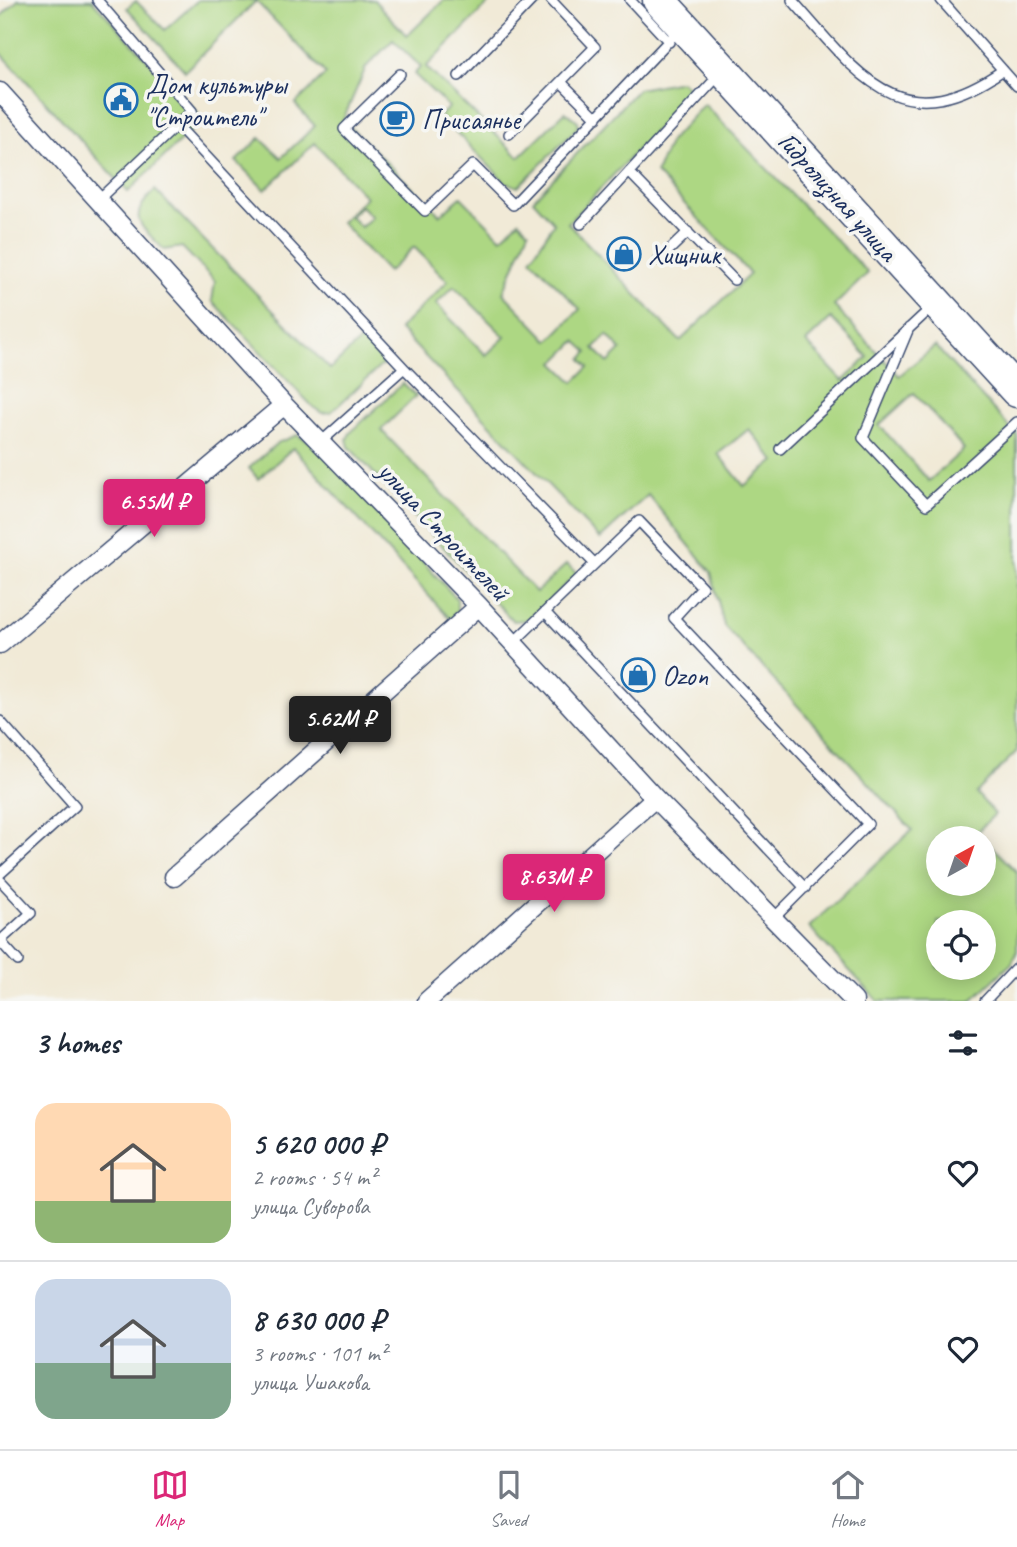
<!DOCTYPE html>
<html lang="en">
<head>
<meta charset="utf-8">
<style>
	:root { --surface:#fff; --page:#f6f6f7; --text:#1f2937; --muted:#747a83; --line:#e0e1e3; --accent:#db2777 }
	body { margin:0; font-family:Caveat,sans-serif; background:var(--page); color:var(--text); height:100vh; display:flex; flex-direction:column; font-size:26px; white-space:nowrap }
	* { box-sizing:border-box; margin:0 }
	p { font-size:23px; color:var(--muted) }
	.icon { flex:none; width:38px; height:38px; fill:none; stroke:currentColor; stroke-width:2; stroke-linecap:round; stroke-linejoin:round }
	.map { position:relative; height:1001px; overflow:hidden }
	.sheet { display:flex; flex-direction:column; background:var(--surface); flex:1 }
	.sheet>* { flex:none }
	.needle { width:46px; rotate:40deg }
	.controls { position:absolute; left:926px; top:826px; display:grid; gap:14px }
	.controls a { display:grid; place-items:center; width:70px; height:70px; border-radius:50%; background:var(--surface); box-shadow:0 4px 18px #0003; font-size:35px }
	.price { position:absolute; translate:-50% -60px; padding:0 16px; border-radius:7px; background:var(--accent); color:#fff; font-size:23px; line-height:46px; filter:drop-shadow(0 2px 4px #0008) }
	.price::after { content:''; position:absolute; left:50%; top:42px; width:21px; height:16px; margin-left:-10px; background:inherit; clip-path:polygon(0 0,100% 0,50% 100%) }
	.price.current { background:#222; color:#fff }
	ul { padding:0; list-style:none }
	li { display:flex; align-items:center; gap:21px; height:175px; padding:0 35px }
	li+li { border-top:2px solid var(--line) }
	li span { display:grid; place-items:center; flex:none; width:196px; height:140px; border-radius:21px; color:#555 }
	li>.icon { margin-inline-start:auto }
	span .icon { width:84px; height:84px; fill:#fffc; stroke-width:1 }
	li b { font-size:30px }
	h2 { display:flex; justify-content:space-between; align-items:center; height:84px; padding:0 35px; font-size:30px }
	.menu { display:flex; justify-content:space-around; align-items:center; height:98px; border-top:2px solid var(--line); background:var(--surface); font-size:19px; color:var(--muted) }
	.menu a { display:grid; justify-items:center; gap:4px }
	.menu .current { color:var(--accent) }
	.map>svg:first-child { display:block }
	.green { fill:#add783; stroke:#648370; stroke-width:2; fill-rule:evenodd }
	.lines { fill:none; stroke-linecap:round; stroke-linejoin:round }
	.lane-casing { stroke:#3b4b70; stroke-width:12 }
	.street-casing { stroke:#3b4b70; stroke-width:21 }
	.highway-casing { stroke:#3b4b70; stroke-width:35 }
	.lane { stroke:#fff; stroke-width:9 }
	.street { stroke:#fff; stroke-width:18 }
	.highway { stroke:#fff; stroke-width:32 }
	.labels { text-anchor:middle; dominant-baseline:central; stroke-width:7; stroke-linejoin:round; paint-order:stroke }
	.poi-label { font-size:28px; fill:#1b2f5e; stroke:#f6f6f2; text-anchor:start }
	.street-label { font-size:28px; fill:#1b2f5e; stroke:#f6f6f2 }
</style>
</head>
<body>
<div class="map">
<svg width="1017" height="1001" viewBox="0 0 1017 1001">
	<rect width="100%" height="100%" fill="#f6f6f2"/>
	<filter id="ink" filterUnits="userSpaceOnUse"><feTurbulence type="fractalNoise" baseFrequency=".0143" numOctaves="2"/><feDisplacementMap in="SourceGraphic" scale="14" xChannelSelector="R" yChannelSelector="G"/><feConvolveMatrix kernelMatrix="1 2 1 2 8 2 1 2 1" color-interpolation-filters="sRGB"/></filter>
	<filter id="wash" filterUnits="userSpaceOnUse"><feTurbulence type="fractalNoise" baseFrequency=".00686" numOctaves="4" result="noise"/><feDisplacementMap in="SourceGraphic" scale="28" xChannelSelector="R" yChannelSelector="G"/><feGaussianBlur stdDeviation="1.57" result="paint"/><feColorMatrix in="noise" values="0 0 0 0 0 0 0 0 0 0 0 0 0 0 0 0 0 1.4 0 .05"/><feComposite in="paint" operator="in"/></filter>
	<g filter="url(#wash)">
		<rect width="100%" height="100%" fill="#f1ead7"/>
		<!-- green -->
		<path class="green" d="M18,0H92L203,119L128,192L0,52V17Z
			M198,0H374L407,36L444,0H492L426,67L519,157L565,112L578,121V127L518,187L505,182L440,116L449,107L414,74L421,67L393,40L366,67L343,120L440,215L461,197L501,238L519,221L529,231L503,293L549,341L580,309L531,259L554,223L533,200L638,89L681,81L692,92L568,223L680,341L750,274L656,173L670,141L704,104L868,273L834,306L899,376L935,346L1017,435V751L976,793L995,814L977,832L1017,872V951L1012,963L971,1001H878L809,927L912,830L724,626L711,572L648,495L600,539L399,329L448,281L414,247L388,272L341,222L366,197L315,143L265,190L236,161L260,138L281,158L315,126L295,104L326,74L256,1L185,71L127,8L136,1L165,30ZM361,206L372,217L361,227L350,216ZM454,286L505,337L486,355L436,304ZM831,318L868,357L843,381L806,342ZM607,335L621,350L608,363L594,348ZM576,341L588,352L582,359L589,367L574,382L554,363ZM914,393L964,449L929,481L879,425ZM749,429L775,461L744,486L718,454ZM938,838H984V884H938ZM938,922H984V968H938Z
			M155,190L330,369L362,339L384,363L331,412L322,413L313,407L212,301L215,281L182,247L164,250C141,225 125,219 155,190Z
			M403,383L416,396L381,430L536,592L567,564L577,574L528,620L513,621L349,447L347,439L350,433Z
			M297,435L315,444L457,599V610L451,620L293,448L258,479L249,468L277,443Z"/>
	</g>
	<g filter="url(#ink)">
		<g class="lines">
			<defs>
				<path id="lane" d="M97,0L192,111L99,199
					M630,0L669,42
					M792,0C858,74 900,141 1003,70
					M941,0L1017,86
					M400,74L344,129L425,211L473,165L513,205L679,30
					M459,76L532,0
					M561,82L597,118
					M178,126L404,368L594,563
					M509,134L595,47L551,0
					M629,172L734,280
					M581,224L720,74
					M659,260L688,232
					M909,328L863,438L926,505L1017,422
					M322,441L404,368
					M780,449L932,307
					M545,612L805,888
					M513,643L639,521L702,587L674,618L868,824L773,919
					M0,721L75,806L0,874
					M0,880L31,913L0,941L18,961
					M985,1001L1017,967"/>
				<path id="street" d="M0,92L284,405L479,606L655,798L854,1001
					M0,644L284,405
					M174,877L479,606
					M427,1001L655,798"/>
				<path id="highway" d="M659,0L1017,391"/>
			</defs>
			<!-- lane casing -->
			<use href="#lane" class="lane-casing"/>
			<!-- street casing -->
			<use href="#street" class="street-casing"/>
			<!-- highway casing -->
			<use href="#highway" class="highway-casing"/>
			<!-- lane -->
			<use href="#lane" class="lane"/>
			<!-- street -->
			<use href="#street" class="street"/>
			<!-- highway -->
			<use href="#highway" class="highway"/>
		</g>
	</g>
	<!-- icons -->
	<defs>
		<symbol id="civic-ring" viewBox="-11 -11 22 22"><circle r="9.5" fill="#f6f6f2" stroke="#1f6fb2" stroke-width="1.5"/><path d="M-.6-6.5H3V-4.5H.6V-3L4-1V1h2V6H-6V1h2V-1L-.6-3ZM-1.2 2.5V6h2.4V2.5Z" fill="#1f6fb2"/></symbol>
		<symbol id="cafe-ring" viewBox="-11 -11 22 22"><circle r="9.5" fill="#f6f6f2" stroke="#1f6fb2" stroke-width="1.5"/><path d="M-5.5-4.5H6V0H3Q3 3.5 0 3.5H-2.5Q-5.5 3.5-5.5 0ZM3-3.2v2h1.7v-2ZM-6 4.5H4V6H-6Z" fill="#1f6fb2"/></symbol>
		<symbol id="shop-ring" viewBox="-11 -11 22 22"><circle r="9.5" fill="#f6f6f2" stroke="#1f6fb2" stroke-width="1.5"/><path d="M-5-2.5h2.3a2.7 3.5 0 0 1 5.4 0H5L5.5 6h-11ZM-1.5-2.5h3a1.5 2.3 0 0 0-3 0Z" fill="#1f6fb2"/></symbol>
	</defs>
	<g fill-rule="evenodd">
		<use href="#civic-ring" x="102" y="81" width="38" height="38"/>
		<use href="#cafe-ring" x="378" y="100" width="38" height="38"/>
		<use href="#shop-ring" x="605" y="235" width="38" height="38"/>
		<use href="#shop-ring" x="619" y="656" width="38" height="38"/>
	</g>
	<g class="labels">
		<!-- poi labels -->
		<g class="poi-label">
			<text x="146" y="84">Дом культуры<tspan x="146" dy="32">"Строитель"</tspan></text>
			<text x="422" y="119">Присаянье</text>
			<text x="648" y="254">Хищник</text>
			<text x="662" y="675">Ozon</text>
		</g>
		<!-- street labels -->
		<g class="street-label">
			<text transform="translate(838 196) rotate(48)">Гидролизная улица</text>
			<text transform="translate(444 531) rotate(47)">улица Строителей</text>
		</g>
	</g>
</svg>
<div class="controls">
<a><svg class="needle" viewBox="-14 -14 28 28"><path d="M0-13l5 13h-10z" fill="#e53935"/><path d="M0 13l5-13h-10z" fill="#747a83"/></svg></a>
<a><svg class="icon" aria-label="locate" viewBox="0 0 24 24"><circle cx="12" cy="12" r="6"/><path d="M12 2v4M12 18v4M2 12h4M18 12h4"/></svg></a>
</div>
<b class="price" style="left:154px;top:539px">6.55M ₽</b>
<b class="price current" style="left:340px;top:756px">5.62M ₽</b>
<b class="price" style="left:554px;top:914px">8.63M ₽</b>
</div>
<section class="sheet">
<h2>3 homes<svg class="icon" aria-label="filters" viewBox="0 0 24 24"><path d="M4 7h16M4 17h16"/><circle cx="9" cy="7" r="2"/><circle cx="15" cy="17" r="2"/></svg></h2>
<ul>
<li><span style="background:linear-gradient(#ffd9b3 70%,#8fb573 0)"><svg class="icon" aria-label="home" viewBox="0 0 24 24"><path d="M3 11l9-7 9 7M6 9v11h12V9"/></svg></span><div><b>5 620 000 ₽</b><p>2 rooms · 54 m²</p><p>улица Суворова</p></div><svg class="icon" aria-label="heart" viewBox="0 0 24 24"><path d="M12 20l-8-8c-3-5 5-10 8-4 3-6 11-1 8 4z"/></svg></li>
<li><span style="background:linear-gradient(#c9d6e8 60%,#7fa58c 0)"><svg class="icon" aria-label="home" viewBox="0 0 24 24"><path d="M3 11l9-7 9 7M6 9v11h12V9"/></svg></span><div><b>8 630 000 ₽</b><p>3 rooms · 101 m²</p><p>улица Ушакова</p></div><svg class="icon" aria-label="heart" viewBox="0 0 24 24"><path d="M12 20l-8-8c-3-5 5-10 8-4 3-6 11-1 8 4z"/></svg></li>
</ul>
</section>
<nav class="menu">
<a class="current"><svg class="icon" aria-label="map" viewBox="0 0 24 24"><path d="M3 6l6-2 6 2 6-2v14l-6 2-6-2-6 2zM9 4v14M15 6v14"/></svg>Map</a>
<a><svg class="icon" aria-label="saved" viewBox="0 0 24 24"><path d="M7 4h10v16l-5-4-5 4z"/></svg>Saved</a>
<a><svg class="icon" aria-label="home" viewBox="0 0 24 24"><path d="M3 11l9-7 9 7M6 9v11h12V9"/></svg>Home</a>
</nav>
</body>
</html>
